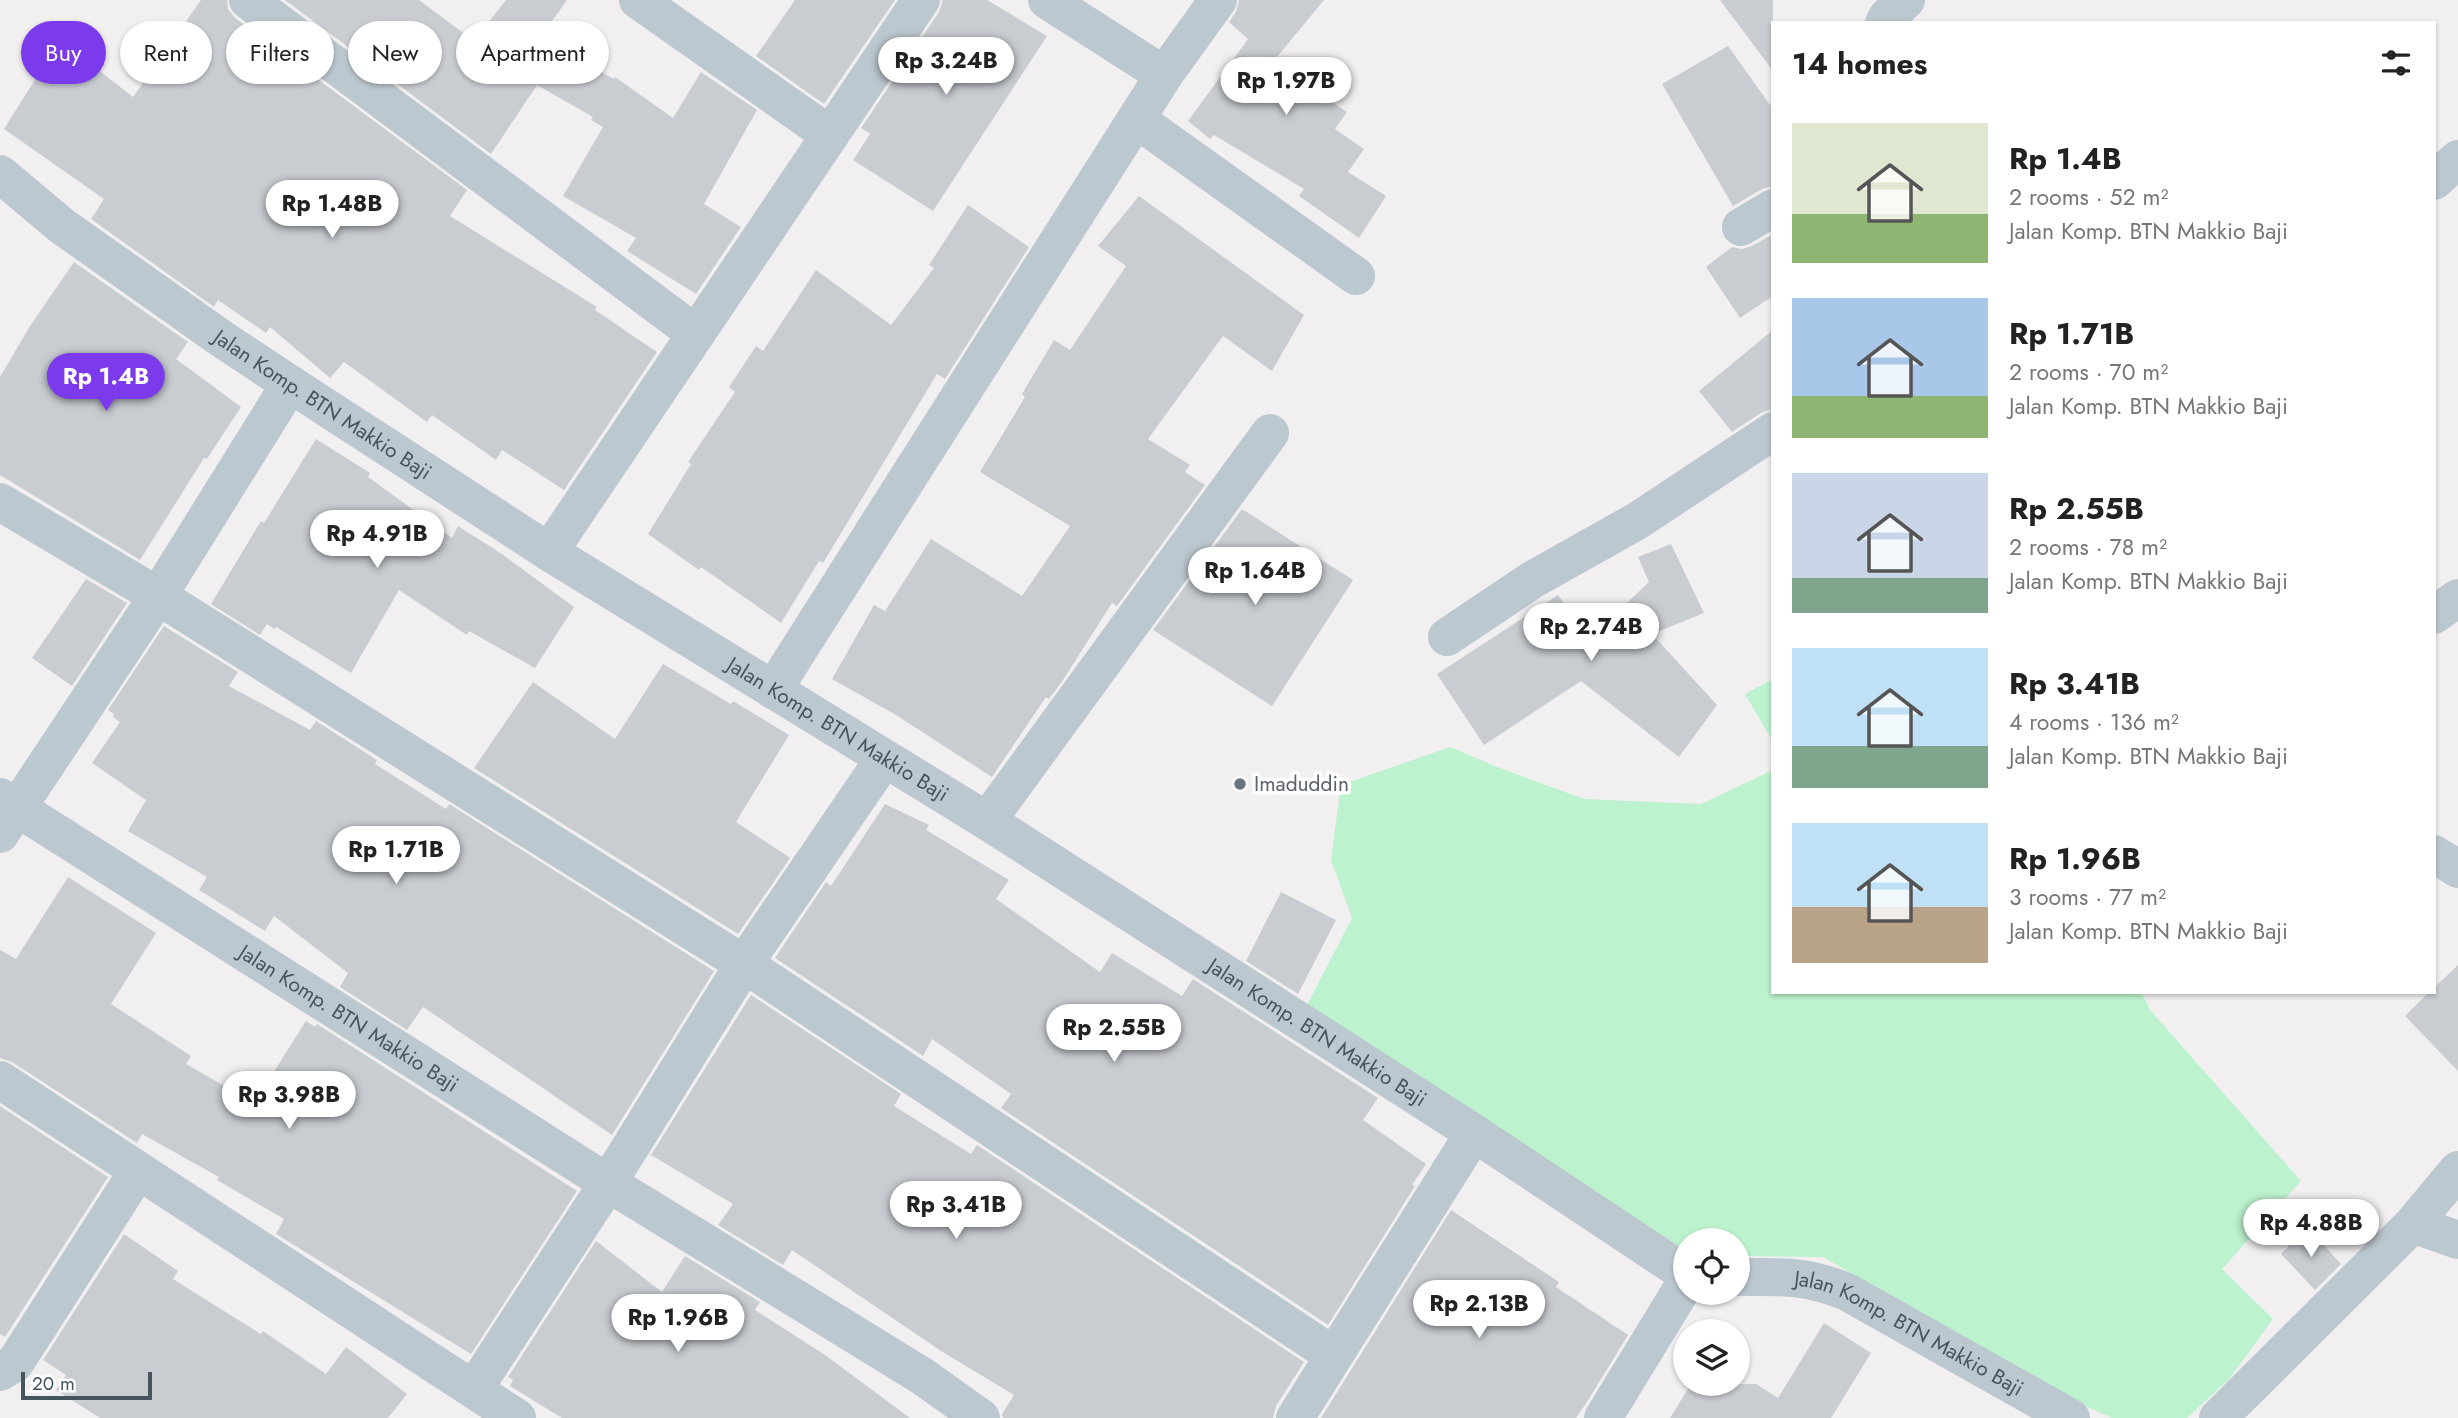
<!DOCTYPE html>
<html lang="en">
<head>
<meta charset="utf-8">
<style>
	:root { --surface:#fff; --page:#f6f6f6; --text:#222; --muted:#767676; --accent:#7c3aed }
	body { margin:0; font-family:Jost,sans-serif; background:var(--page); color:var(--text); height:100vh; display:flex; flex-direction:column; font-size:26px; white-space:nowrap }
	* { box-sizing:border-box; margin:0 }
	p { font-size:23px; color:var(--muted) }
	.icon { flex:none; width:38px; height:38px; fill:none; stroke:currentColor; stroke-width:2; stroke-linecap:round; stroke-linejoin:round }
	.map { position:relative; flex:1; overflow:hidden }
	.drawer { position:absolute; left:1771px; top:21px; width:665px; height:973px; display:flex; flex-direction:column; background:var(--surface); border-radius:0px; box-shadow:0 2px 5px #0004 }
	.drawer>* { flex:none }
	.guide { position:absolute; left:21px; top:21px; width:665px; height:63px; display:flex; gap:14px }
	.buttons { position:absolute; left:1673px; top:1228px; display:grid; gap:14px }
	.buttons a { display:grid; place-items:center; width:77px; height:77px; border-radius:50%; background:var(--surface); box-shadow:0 2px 5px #0004; font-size:35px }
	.scale { position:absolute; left:21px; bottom:18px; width:131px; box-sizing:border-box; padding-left:7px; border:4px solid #46545e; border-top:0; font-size:19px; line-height:24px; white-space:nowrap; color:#46545e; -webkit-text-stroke:5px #fff; paint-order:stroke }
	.price { position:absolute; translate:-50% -60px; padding:0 16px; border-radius:24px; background:#fff; color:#222; font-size:23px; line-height:46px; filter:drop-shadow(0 2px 4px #0008) }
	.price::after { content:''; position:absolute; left:50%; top:42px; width:21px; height:16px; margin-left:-10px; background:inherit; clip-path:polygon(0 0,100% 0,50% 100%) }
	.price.selected { background:var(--accent); color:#fff }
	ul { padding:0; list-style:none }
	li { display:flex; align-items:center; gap:21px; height:175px; padding:0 21px }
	li span { display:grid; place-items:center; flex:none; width:196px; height:140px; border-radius:0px; color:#555 }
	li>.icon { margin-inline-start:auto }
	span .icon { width:84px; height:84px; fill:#fffc; stroke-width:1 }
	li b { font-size:30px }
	h2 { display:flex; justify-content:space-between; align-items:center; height:84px; padding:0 21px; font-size:30px }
	.chip { padding:0 24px; border-radius:32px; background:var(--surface); box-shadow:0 2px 5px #0004; font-size:24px; line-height:63px }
	.chip.selected { background:var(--accent); color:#fff }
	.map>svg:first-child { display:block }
	.green { fill:#bcf2ce }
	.building { fill:#c9cdd2 }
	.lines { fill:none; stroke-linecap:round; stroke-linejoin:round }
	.minor { stroke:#bcc8cf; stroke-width:38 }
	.worship-dot { fill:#6b7280; stroke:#fff; stroke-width:2.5 }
	.labels { text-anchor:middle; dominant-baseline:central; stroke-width:7; stroke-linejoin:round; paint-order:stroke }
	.street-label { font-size:21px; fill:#46545e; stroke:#fff }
	.worship-label { font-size:21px; fill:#5b616d; stroke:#fff; text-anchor:start }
</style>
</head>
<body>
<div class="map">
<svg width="2458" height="1418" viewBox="0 0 2458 1418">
	<rect width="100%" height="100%" fill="#f2eff0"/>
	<!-- green -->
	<path class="green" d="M1773,679V742L1745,694Z
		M1450,747L1497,767L1584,799L1701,804L1773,770V992H2141L2151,1011L2301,1181L2222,1269L2273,1319L2230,1378L2187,1418H2112L2066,1397L1823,1257L1738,1256V1241H1685V1250L1307,1005L1352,918L1331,860L1341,785Z"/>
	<!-- building -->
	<path class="building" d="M201,0H227L228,9L235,18L467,190L450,216L597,307L595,310L657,352L564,490L502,450L496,460L432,415L427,422L344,362L330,378L270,327L266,333L218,300L214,307L91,219L104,199L4,129L60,40L133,97Z
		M285,0H419L474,41L506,0H567L540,38L614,79L615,77L673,118L701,72L757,110L704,204L741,227L696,294L627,251L636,238L563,196L603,127L591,120L593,117L537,85L491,154Z
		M795,0H895L824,104L756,56Z
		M943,0H987L1047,36L933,211L853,160L870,134L861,128L939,12Z
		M1239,0H1324L1272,63L1347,112L1335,129L1364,149L1348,172L1386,196L1359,238L1299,196L1304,189L1214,135L1210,139L1188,121L1248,39L1229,22L1236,12Z
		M1720,0H1773V71Z
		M1728,46L1773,109V186L1762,189L1733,206L1662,84Z
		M1139,196L1304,315L1272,371L1223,336L1148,439L1190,465L1185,472L1205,485L1117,606L1112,603L1063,680L1049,699L1046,697L992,777L896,715L832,679L874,605L885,611L931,539L1022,596L1070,526L980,472L1025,397L1022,394L1054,340L1070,350L1126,266L1098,246Z
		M968,205L1029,247L945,379L937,374L823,563L819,561L781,623L701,567L699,570L648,534L691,464L688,462L735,392L729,387L756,346L763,351L816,270L891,325L934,268L929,265Z
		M1773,234V296L1740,318L1706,267L1732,247L1742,249L1752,246Z
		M74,262L188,342L176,359L241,407L207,459L204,458L140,560L0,475V377L30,326Z
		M1773,330V409L1761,413L1732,432L1699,391Z
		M316,439L370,473L368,477L452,538L458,526L502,554L574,607L535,668L469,631L467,635L399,590L351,673L276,627L274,629L267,624L260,635L211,604L261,521L264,523Z
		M1242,509L1353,580L1272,706L1153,630Z
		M1671,544L1704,613L1652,634L1717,705L1679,757L1581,681L1484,745L1437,674L1558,595L1589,639L1649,582L1638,557Z
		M86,579L127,603L72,686L32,658Z
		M164,626L238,672L229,686L310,730L316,721L377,760L375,764L446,809L449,804L714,971L612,1135L423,1007L407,1030L340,987L348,973L274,916L265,931L199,890L207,877L128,831L146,800L92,763L120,722L113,717L114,714L108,710Z
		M663,664L731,704L733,701L789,735L736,822L790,858L738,934L474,768L533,682L615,739Z
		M885,804L929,825L926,830L1009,880L996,899L1100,972L1112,953L1182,996L1193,979L1378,1098L1363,1120L1426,1164L1412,1185L1415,1186L1328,1325L1001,1108L1011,1094L932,1039L923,1056L775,958L826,882L831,886Z
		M68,877L156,933L111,1004L191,1056L186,1064L254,1103L306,1021L315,1027L317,1024L577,1191L471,1354L276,1234L284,1219L217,1180L219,1177L142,1134L137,1143L12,1062L0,1058V950L16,959Z
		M1281,892L1336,920L1298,994L1246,961Z
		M2458,965V1071L2405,1016L2429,992H2434V988Z
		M751,995L901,1094L894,1106L971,1154L977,1145L1304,1362L1276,1406L1273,1418H1003L1002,1414L1014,1395L941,1351L792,1250L783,1265L718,1225L733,1204L651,1155Z
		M0,1106L108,1177L5,1337L0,1334Z
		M1451,1210L1559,1282L1556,1287L1628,1335L1587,1402L1576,1418H1321Z
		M2307,1227L2341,1264L2315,1290L2281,1254Z
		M124,1234L178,1271L173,1279L261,1334L263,1331L326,1374L346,1347L407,1394L388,1418H100L56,1390L66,1375L43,1360Z
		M596,1241L662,1292L685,1256L760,1302L755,1310L825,1355L910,1418H562L510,1386L513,1380L508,1377Z
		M1824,1323L1871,1353L1831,1418H1670L1691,1384H1756L1778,1398Z"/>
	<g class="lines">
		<!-- minor -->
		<g class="minor">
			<path d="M248,0L696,334"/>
			<path d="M638,0L830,135"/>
			<path d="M1884,23L1888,16L1906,0"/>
			<path d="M1164,75L1218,0"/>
			<path d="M1136,119L1356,276"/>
			<path id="s1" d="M0,174L62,226L222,339L290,384L549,552L987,821L1474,1133L1685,1273"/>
			<path d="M2434,181L2458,159"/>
			<path d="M1741,227L1773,208"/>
			<path d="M0,502L158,596L744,964L1333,1355"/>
			<path d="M549,552L921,0"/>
			<path d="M2434,615L2458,598"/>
			<path d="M1447,637L1532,580L1637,521L1773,431"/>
			<path d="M773,690L1164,75L1047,0"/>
			<path id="s2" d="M0,797L608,1183L922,1376L981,1418"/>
			<path d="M987,821L1270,433"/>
			<path d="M0,834L158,596L290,384"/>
			<path d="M2434,854L2458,869"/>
			<path d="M0,1080L517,1418"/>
			<path d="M2413,1224L2458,1240"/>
			<path id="s3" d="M1738,1277C1781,1277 1806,1275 1847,1292L2071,1418"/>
			<path d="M0,1372L15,1363L138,1171"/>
			<path d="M474,1389L608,1183L744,964L884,759"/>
			<path d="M1295,1418L1474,1133"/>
			<path d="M1603,1418L1685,1284"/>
			<path d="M2218,1418L2413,1224L2458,1170"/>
		</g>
	</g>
	<!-- markers -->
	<circle class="worship-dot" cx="1240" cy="784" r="7"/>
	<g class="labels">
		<!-- street labels -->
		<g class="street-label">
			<text stroke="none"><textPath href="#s1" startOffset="397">Jalan Komp. BTN Makkio Baji</textPath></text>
			<text stroke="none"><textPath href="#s1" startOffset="1006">Jalan Komp. BTN Makkio Baji</textPath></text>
			<text stroke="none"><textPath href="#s2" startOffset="413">Jalan Komp. BTN Makkio Baji</textPath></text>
			<text stroke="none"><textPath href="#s1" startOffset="1573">Jalan Komp. BTN Makkio Baji</textPath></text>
			<text stroke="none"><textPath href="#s3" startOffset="184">Jalan Komp. BTN Makkio Baji</textPath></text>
		</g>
		<!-- worship labels -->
		<g class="worship-label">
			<text x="1254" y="784">Imaduddin</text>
		</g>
	</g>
</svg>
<div class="buttons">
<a><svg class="icon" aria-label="locate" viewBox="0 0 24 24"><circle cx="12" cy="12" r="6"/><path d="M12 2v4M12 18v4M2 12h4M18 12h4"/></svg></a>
<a><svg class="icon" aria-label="layers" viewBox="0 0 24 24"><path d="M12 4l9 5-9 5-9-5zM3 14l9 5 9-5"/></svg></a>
</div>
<div class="scale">20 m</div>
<b class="price" style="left:946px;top:97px">Rp 3.24B</b>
<b class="price" style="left:1286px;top:117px">Rp 1.97B</b>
<b class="price" style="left:332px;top:240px">Rp 1.48B</b>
<b class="price selected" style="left:106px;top:413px">Rp 1.4B</b>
<b class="price" style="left:377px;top:570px">Rp 4.91B</b>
<b class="price" style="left:1255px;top:607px">Rp 1.64B</b>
<b class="price" style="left:1591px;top:663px">Rp 2.74B</b>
<b class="price" style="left:396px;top:886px">Rp 1.71B</b>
<b class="price" style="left:1114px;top:1064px">Rp 2.55B</b>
<b class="price" style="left:289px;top:1131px">Rp 3.98B</b>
<b class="price" style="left:956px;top:1241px">Rp 3.41B</b>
<b class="price" style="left:2311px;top:1259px">Rp 4.88B</b>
<b class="price" style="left:1479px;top:1340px">Rp 2.13B</b>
<b class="price" style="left:678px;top:1354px">Rp 1.96B</b>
<div class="guide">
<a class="chip selected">Buy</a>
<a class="chip">Rent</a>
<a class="chip">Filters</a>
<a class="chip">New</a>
<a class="chip">Apartment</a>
</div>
<section class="drawer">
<h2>14 homes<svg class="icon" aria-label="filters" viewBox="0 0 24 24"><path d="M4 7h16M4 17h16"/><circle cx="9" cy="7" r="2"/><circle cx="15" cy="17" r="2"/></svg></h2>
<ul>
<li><span style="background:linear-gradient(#dfe7d0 65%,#8fb573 0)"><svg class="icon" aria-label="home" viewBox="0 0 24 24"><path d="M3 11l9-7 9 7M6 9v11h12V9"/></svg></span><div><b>Rp 1.4B</b><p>2 rooms · 52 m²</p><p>Jalan Komp. BTN Makkio Baji</p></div></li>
<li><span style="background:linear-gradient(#a9c7e8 70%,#8fb573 0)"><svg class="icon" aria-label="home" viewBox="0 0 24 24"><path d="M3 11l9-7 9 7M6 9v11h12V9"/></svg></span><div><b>Rp 1.71B</b><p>2 rooms · 70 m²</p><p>Jalan Komp. BTN Makkio Baji</p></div></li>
<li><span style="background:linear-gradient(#c9d6e8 75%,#7fa58c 0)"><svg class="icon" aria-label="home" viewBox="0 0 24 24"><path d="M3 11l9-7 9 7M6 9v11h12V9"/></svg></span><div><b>Rp 2.55B</b><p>2 rooms · 78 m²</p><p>Jalan Komp. BTN Makkio Baji</p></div></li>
<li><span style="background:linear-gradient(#bfe0f5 70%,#7fa58c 0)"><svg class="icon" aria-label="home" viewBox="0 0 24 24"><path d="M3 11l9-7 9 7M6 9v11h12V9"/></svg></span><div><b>Rp 3.41B</b><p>4 rooms · 136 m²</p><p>Jalan Komp. BTN Makkio Baji</p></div></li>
<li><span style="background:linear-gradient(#bfe0f5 60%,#b9a48a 0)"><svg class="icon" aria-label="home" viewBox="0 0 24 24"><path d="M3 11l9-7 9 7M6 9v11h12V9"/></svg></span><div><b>Rp 1.96B</b><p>3 rooms · 77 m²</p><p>Jalan Komp. BTN Makkio Baji</p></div></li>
</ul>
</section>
</div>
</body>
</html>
